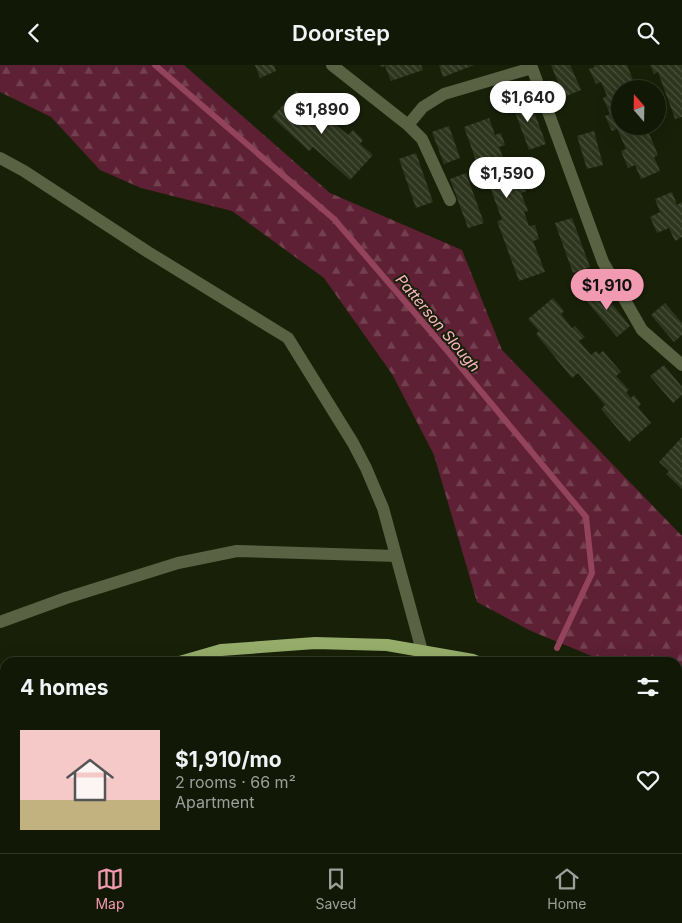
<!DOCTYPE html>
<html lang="en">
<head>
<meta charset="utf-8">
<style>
	:root { --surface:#121806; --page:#1b2110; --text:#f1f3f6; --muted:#9ca09b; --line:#313728; --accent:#f19ab1 }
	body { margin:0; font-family:Inter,sans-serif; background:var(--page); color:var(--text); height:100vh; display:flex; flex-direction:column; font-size:19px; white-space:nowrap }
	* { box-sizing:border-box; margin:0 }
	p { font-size:16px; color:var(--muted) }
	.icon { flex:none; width:28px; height:28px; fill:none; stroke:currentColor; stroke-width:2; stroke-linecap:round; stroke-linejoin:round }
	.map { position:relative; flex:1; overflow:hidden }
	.panel { position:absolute; left:0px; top:592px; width:682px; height:196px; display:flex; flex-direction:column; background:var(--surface); border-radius:15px 15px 0 0; box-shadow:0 5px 20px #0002,0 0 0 1px var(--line) }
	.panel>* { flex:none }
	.needle { width:32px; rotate:340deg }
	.fabs { position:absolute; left:611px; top:15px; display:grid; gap:10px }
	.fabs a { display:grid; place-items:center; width:55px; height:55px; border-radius:50%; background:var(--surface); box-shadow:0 5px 20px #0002,0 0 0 1px var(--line); font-size:25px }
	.price { position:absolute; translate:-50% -42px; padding:0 11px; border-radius:18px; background:#fff; color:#222; font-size:16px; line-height:32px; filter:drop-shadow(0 1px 2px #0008) }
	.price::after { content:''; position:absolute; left:50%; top:30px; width:15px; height:11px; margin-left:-8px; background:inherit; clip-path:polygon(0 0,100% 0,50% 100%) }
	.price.on { background:var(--accent); color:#111 }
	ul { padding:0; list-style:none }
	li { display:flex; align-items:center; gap:15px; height:125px; padding:0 20px }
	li+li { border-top:1px solid var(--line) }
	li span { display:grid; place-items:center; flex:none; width:140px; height:100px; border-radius:0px; color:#555 }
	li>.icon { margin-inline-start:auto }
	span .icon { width:60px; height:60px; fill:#fffc; stroke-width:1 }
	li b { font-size:21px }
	h2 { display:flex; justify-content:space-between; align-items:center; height:60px; padding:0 20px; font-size:21px }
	header { display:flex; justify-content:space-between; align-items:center; height:65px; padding:0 20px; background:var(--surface); font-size:22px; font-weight:600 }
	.tabs { display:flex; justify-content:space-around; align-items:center; height:70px; border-top:1px solid var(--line); background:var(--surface); font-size:14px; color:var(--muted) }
	.tabs a { display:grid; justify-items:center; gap:2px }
	.tabs .on { color:var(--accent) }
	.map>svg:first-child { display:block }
	.forest { fill:url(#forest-firs) }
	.water { fill:url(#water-rules) }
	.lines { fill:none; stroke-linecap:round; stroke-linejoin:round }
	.stream { stroke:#93445c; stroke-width:6 }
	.building { fill:url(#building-back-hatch) }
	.minor { stroke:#596344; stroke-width:12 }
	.major { stroke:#95ac6a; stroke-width:12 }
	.labels { text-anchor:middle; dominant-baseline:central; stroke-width:4; stroke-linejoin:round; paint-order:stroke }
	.water-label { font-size:15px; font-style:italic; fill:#fbb5c6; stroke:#182008 }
</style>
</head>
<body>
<header><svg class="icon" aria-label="back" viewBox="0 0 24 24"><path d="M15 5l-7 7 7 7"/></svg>Doorstep<svg class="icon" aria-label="search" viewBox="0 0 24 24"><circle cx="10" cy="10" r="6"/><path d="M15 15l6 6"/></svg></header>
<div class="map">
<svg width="682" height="788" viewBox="0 0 682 788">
	<defs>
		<pattern id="forest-firs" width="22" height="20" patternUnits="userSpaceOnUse" patternTransform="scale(1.25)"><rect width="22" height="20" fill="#5d2034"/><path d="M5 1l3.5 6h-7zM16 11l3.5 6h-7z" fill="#734050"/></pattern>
		<pattern id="water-rules" width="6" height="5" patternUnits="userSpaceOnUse" patternTransform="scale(1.25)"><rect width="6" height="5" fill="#93445c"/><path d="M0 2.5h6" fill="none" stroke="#a15e72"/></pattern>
		<pattern id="building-back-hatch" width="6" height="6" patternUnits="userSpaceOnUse" patternTransform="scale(1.25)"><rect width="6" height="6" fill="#2d351e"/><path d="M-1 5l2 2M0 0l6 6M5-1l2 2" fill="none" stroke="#4b523d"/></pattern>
	</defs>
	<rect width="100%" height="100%" fill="#182008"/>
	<!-- forest -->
	<path class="forest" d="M0,0H184L330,128L462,185L502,285L682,471V654L678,650V598L602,597L594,592L531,566L477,537L434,390L392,309L324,213L232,146L141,123L100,105L51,52L0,27Z"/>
	<!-- water -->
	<path class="water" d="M504,784H583L584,788H505Z"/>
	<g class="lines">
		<!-- stream -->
		<path class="stream" d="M155,0L334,154L444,282L586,452L592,508L557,583"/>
	</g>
	<!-- building -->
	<path class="building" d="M255,0H274L276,6L260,13Z
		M380,0H421L423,5L391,16L385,1L381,2Z
		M439,0H474L443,12Z
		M551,0H570L581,25L564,32Z
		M594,0H627L635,20L629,23L630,24H620V61H646L658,90L654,92L660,106L641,114L635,100L628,103L621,86L626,84L617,64L612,66L605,51L610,49L603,33L607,31L601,17L596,19L589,4L595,2Z
		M650,0H682V52L675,54L658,7L654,9Z
		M296,26L309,37L312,34L324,45L320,49L332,60L334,58L348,70L353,65L363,75L360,79L373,90L350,115L313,82L309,86L272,52Z
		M528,30L546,79L529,85L511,36Z
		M489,53L495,70L501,68L505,80L499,82L505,98L511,96L517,114L522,112L527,126L521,128L528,146L524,147L529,161L535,160L539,174L533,176L545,207L519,216L497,156L502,155L484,105L480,107L464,62Z
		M449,61L460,93L444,99L432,67Z
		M594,66L603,100L587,104L577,71Z
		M416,88L433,137L416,143L399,94Z
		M466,108L484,158L468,163L450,114Z
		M672,127L677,140L682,137V172L675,176L669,163L657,168L650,152L660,147L655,134Z
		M572,153L590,202L573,208L555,158Z
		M597,220L630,261L617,272L583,232Z
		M553,233L564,246L561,249L572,263L575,261L585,272L579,276L591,290L596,286L599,289L603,286L621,307L616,311L629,325L626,327L631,333L634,330L641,339L638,342L651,358L629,377L601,344L605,340L578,308L572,313L536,269L539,266L528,254Z
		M665,238L682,258V270L674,277L651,250Z
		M664,300L682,322V330L673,338L650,311Z
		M682,372V424L666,409L669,406L659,397Z
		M0,772L5,773V784H25L27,788H0Z"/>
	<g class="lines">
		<!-- minor -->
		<path class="minor" d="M332,0L408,60L423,42L444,29L532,3
			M531,0L603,197L642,265L682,300
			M408,60L422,74L450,135
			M0,93L24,106L148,187L288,273L353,378L366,403L383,443L422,586
			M0,557L66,533L178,498L237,486L396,491
			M456,784L458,788"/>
		<!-- major -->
		<path class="major" d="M176,598L221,585L315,578L387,580L473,595L481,598
			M0,654L5,652
			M678,710L682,714"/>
	</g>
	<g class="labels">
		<!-- water labels -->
		<g class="water-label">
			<text transform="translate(438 258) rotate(50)">Patterson Slough</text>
		</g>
	</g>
</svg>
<div class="fabs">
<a><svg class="needle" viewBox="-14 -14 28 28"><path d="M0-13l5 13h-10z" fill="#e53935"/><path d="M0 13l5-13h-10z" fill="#9ca09b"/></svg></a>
</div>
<b class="price" style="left:528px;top:58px">$1,640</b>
<b class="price" style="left:322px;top:70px">$1,890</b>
<b class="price" style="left:507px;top:134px">$1,590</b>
<b class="price on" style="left:607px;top:246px">$1,910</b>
<section class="panel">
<h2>4 homes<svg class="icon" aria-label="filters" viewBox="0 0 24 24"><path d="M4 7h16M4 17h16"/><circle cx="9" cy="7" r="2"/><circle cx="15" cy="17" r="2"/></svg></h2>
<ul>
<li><span style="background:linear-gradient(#f6c9c9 70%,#c2b280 0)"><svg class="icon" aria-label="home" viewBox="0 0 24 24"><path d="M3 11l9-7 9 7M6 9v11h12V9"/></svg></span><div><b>$1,910/mo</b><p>2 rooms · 66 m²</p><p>Apartment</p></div><svg class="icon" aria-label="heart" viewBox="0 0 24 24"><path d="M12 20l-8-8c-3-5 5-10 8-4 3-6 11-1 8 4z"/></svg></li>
</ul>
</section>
</div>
<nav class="tabs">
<a class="on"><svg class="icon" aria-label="map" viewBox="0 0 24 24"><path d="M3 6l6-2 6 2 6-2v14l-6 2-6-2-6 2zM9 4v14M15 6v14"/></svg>Map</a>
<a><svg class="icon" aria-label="saved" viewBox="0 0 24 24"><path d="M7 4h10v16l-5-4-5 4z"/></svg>Saved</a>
<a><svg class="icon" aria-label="home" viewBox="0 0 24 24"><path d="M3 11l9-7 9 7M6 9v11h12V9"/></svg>Home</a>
</nav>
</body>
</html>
